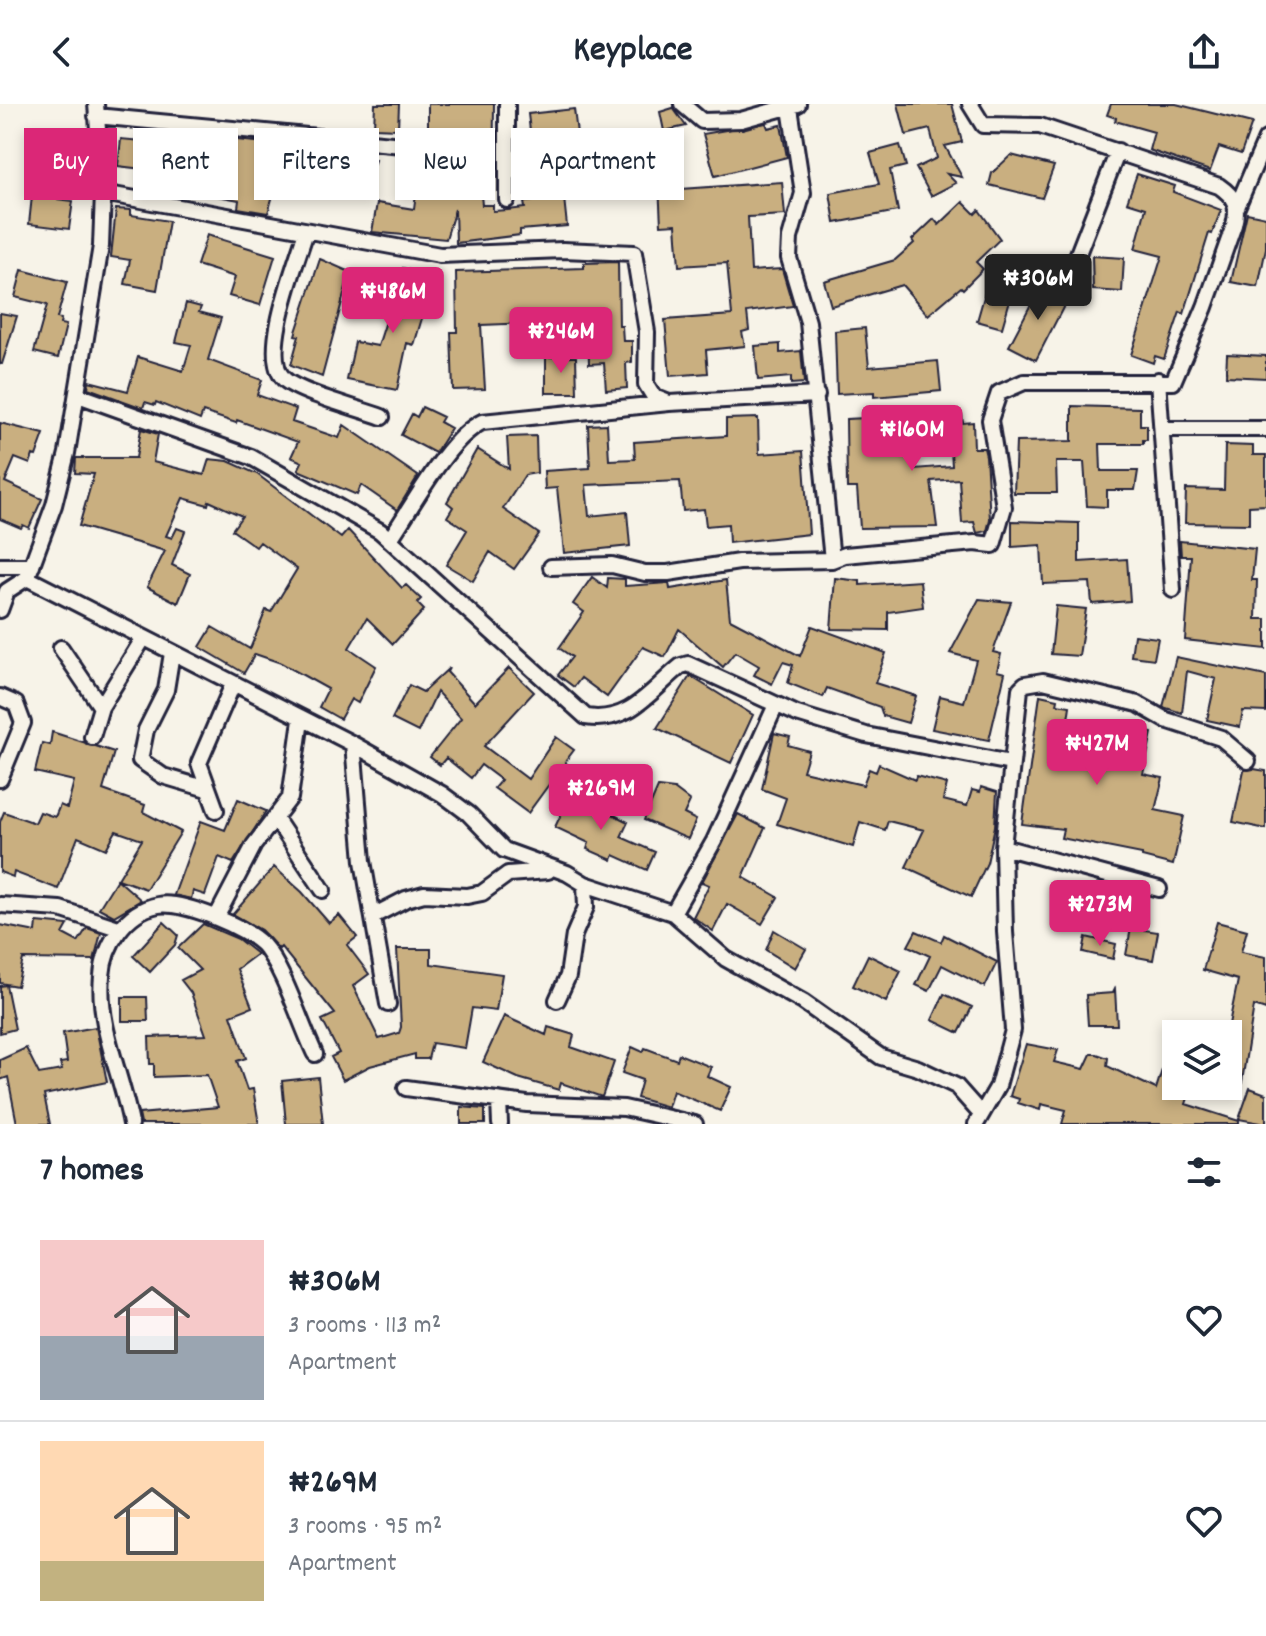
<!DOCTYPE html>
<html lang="en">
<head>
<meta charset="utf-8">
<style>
	:root { --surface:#fff; --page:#f6f6f7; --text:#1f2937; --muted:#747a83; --line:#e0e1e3; --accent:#db2777 }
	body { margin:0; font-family:Dekko,sans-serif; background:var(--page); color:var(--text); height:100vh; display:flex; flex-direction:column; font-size:30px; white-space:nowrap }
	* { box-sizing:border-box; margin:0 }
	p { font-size:26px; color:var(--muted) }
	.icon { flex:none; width:44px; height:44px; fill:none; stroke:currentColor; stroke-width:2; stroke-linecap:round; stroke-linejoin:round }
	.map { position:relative; height:1020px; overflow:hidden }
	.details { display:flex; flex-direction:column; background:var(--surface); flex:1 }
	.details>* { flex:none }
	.guide { position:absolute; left:24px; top:24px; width:800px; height:72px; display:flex; gap:16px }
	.controls { position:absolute; left:1162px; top:916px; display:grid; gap:16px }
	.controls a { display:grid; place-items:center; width:80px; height:80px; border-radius:0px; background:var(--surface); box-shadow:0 4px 12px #0003; font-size:40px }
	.price { position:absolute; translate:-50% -68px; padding:0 18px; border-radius:8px; background:var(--accent); color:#fff; font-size:26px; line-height:52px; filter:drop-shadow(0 2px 4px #0008) }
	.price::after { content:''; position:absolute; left:50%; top:48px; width:24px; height:18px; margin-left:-12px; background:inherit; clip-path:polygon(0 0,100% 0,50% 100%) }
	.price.selected { background:#222; color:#fff }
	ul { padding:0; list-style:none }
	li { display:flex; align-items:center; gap:24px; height:200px; padding:0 40px }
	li+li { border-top:2px solid var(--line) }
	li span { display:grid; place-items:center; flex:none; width:224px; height:160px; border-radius:0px; color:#555 }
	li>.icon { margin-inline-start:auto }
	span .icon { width:96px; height:96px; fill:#fffc; stroke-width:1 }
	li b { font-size:34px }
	h2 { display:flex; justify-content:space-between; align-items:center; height:96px; padding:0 40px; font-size:34px }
	.tag { padding:0 28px; border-radius:0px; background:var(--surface); box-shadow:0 4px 12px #0003; font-size:28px; line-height:72px }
	.tag.selected { background:var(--accent); color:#fff }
	header { display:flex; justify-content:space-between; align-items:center; height:104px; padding:0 40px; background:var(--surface); font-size:36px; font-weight:700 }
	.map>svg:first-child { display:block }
	.building { fill:#c9af80; stroke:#22223b; stroke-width:2 }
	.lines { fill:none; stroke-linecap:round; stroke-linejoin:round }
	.minor-casing { stroke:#22223b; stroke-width:20 }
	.minor { stroke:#f7f3e8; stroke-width:14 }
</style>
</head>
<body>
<header><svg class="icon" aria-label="back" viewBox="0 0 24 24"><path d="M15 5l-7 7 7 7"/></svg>Keyplace<svg class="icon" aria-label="share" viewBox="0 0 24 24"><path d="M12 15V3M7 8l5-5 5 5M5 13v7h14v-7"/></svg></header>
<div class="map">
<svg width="1266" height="1020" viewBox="0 0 1266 1020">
	<rect width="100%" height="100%" fill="#f7f3e8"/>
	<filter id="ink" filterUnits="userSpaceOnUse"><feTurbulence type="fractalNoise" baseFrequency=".0125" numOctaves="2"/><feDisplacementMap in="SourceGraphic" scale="16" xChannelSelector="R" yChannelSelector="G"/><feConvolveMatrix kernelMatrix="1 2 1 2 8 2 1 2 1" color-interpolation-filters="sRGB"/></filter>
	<g filter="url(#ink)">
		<!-- building -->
		<path class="building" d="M375,0H399L398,25L374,24Z
			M428,0H494L493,88L481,91L482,101H493V107L508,106L525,104L524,98L564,94L567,122L520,126V131L456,139L455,105L446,135L372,128L377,99L414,105L418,74L430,75L432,54L443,49V39L428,31Z
			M898,0H952L962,38L945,42L962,73L947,70L956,79L931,92L916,64L937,54L930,25L906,31Z
			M1111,0H1176L1252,19L1241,50L1219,43L1210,67L1149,46L1154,28L1115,17L1116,14L1107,11Z
			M673,4L686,22L664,27L660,8Z
			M574,5L579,46H581L585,59L560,65L561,71L531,78L525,54L533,52L528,10Z
			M766,19L768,24L781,21L787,53L715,72L703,30Z
			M209,33L284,41V46L328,57L321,84L278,73L268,109L238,104L239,96L191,87L190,91L157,87L160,67L118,62L121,35L163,39V34L208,39Z
			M628,39L633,52L597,64L592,51Z
			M36,41L76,43L75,72L35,69Z
			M900,41L906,62L890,66L898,107L835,119L830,89L879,80L870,49Z
			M340,45L375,56L368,77L333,66Z
			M672,48L681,85L782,78L785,111L748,113L751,167L782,165L793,202L747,208L749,226L742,228L745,242L706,246L708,269L670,272L665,216L732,211L727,159L679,162L676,120L661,121L659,80L648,81L647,54Z
			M1011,51L1054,62L1042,94L989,81L992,69Z
			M1137,70L1175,82L1173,88L1221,106L1212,130L1209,129L1184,210L1180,208L1164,255L1155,252L1153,259L1131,251L1162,152L1135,145L1146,104L1127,98Z
			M32,92L73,97L69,125L29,120Z
			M963,98L975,110L979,106L1000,135L976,158L983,165L963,185L961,183L928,211L902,181L831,202L824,177L895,156L914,139L912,136L934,115L939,121Z
			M116,105L131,106V111L169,117L157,186L125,180L130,156L111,153Z
			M1247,109L1266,113V144L1258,183L1231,178Z
			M207,131L275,152L260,201L229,192L235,173L197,161Z
			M1092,152L1124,154L1122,188L1093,186Z
			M320,155L350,168L322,273L291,261L299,232L295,231Z
			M618,158L619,222H622L623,237H632V258L626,259L627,284L606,286L604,259L589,260L588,219L585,217L481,221L485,285L453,286L451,228H457L456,168L584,164V159Z
			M403,164L434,174L414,241L407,239L397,286L347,276L355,238L378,242Z
			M22,166L67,178L57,214L61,215L60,220L66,221L58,254L34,248L47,201L15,193Z
			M989,175L1014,182L1002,224L977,217Z
			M1041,181L1068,194L1036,256L1009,242Z
			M186,199L201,203L199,208L221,214L208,256L262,276L257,291L296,305L292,318L339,334L344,321L418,372L397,406L361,381L357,391L298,366L302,358L291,353L298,338L237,316L236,319L203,308L200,316L156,298L155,301L145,298L143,304L88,284L89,277L128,287L138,253L183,267L191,241L176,238Z
			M0,209L17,212L2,260H0Z
			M865,224L869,263L938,257L941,287L874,293V288L837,290L835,227Z
			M780,240V249L801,247L804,279L791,280V273L758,276L755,242Z
			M1227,250L1266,252V274L1226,272Z
			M546,253H576L577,289H546Z
			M1072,302L1140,304V321H1147V336H1143V340H1100L1101,367H1138L1135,386H1107V403L1087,402L1084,358H1056L1057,389H1014L1016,338L1072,337Z
			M422,303L443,313L440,318L451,324L435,349L401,331L412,310L417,313Z
			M936,311H962L963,319L973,318L974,344H984L986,352L990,415L987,427L977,429L974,418L962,419L959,375L931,377L937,423L860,424L857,384H847L846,315L909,312L914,365L952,362L950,333L936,334Z
			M758,314L759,350L803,347L809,430L729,439L728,420L706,422L704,405L683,407L680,377L586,381L589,412L627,408L630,442L564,449L557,384L545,385L544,367L590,364L588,321L607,320L609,356L635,355L634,338L726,332V315Z
			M0,319L44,330L36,352L33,351L30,360L15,354L5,378L42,395L29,424L23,421L21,424L0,415Z
			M141,325L158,330L153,358L204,371L209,355L228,357L257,370L341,434L348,426L402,484L406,481L421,495L417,499L424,506L393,540L367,514L349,544L376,562L358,599L351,595L340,615L319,603L328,585L281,559L255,550L244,569L200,543L212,523L250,545L266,506L271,508L297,465L260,438L256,443L232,426L242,412L209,397L208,401L183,394L166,432L172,434L177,424L185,427L172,461L190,470L178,499L147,483L165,447L79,422L94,370L75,369L76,354H136Z
			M536,332L537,369L525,371L503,405L539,430L514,465L490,448L473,477L446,461L467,426L447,413L453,403L447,398L477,345L509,365L507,333Z
			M1225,341L1253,342V351H1266V401L1249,402V420L1185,419L1186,385L1224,386Z
			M1012,417L1079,419V458L1127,455L1130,497L1092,500L1090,478L1043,480L1041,441L1012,443Z
			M1180,437L1255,445L1252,476H1257L1256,515H1266V545L1185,536L1191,452H1181Z
			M592,473L607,484L608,474L625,475V482L669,479L670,485L726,476L730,515L800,552L812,522L886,549L875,579L916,592L908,619L883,612L880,603L827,584L823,593L788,579L793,561L783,558L772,580L754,571L759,562L735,548L723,563L679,525L665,553L643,543L607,593L581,574L574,583L558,571L572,553L559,544L584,508L573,500Z
			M835,474L860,477V481L920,477L923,503L888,508V526L831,525Z
			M979,495L1011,498L993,548L1001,550L997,567L1005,569L989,636L932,625L940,592L964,598L976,556L950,549Z
			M1056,502L1086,505L1079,552L1051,550Z
			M1134,531L1158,534L1154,555L1131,552Z
			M1176,553L1266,572V608L1243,607L1240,623L1207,616L1216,575L1187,567L1182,609L1163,603Z
			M449,564L447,568L475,599L509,564L534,588L484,642L528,675L556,633L574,646L565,658L569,662L555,682L550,679L528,709L494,684L501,676L481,661L471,674L446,654L440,661L430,653L461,614L437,588L418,628L392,615L409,581L423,588Z
			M690,572L753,611L731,659L657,624Z
			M1040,591L1058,595L1057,600L1070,602L1067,622L1124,631L1125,623L1152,629L1143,670L1163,674L1155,706L1184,712L1173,761L1142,753V750L1061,734L1063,725L1022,720Z
			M52,628L114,648L103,686L145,701L143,708L181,728L146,785L118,775L142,736L116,727L106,745L78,733L58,785L14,768L13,773L0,768V718L4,708L35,719L40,708L55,713L60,701L67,704L74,677L35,668L42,639L50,641Z
			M774,629L790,633L788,641L809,647L803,667L863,681L869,665L876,668L879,660L915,676L916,672L947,680L943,696L967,702L972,686L980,688L981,683L997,688L995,722L987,759L971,793L906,763L924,726L888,717L885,726L860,718L853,743L777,720L786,694L762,685Z
			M1254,665L1266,667V725L1233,718L1244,666Z
			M658,683L674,685L690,697L684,710L696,716L688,735L644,716Z
			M571,689L628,718L621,733L655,748L647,766L614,751L612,756L587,745L589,739L555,723Z
			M238,695L266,707L233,759L219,753L205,791L193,787L191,795L174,791L201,717L225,726Z
			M738,710L765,724L743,773L778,793L762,820L727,800L713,827L693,813L709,781L702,778Z
			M274,763L302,788L329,819L339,811L357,833L347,841L369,870L353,882L379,935L399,929L401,923L397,845H431V860L502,870L496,907L472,904L465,944L432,939L428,955H415V950L370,962L343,976L331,953L339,949L322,916L335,910L281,843L279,845L261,826L233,810Z
			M117,775L141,796L114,812L99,804Z
			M37,818L68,821L63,830L78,838L87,824L101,829L94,856L23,855L17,882L0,879V821L36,828Z
			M164,818L178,831L175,841L150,868L133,852Z
			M1217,818L1247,826L1241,848L1266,853V906L1254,902L1241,984L1228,982V925L1238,876L1203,866Z
			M203,820L238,835L257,850L237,865L252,903L231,911L246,954L237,957L247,986L253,985L259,1020H141L139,1010L218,1003L207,971L154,973V960H150L149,933L206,931L191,889L181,876L200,866L178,844Z
			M1131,824L1158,828L1153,856L1126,851Z
			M774,826L806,845L795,864L766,846Z
			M916,827L941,838L944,831L997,858L985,883L942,861L929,887L916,881L930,852L908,842Z
			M1086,833L1116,840L1113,855L1083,848Z
			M868,851L901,867L886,898L853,882Z
			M6,881L15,925L0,929V882Z
			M1115,885L1117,921H1088L1086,891L1113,889Z
			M944,890L972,903L959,929L932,916Z
			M122,893H147L148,917H122Z
			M504,912L546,931L548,923L574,931L571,943L614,958L602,993L561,979L559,986L518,974L483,958Z
			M96,923L107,978L44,991L50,1020H17L8,973L0,976V956L26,944L39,970L62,966L60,959L67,958L63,929Z
			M1026,940L1058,946L1054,958L1084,965L1091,950H1097L1108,954L1107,962L1156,985L1162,966L1176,970V982H1192L1186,1000L1239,1017V1020H1062L1066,1006L1041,1000L1040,1006L1018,999L1019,995L1010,992Z
			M632,943L643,948L645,944L677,956L679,950L711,963L707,972L731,983L720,1007L673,987L668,1003L637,994L642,976L622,969Z
			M318,973L323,1020H286L282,977Z
			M1250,984L1266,990V1020L1239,1015Z
			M461,1003L485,1005V1020H461Z"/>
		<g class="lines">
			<defs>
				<path id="minor" d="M682,0L702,17L741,16L798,0
					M790,4L803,89L790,134L789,154L808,218L832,456
					M96,12L434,44
					M103,89L440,151L563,146L634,149L647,228L646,280L654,293L669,299
					M507,96V0
					M1237,103L1266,35
					M306,127C297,158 259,251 284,275C299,289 361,305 382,313
					M1067,178L1118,47
					M1158,276L1173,486
					M78,291L251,353L380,427L586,613C630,620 651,586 681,562L688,560L797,610L866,631L1011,659
					M1164,325H1266
					M390,435C413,402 447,335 482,318L669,299L817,291
					M0,462H32
					M551,463L612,461L645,469H668L739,458L832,456L845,451L975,439L993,441L1004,403L990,316L999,289L1024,278H1173L1205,203L1234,121C1239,102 1235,93 1219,82L1040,22L983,21L970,0
					M27,474L353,640L442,690L469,710L504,746L567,769L585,780L673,809L726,855L803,898L881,953L918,964L956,982L980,1009
					M0,506L7,487L27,474L54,401L67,349L101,142L103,89L96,0
					M61,544L101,603
					M172,549L166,586L146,626L140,656L163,672L207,685
					M0,593L16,600L23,619L0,675
					M92,633L101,603L143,535
					M353,640L363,757L388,900
					M216,706L199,659L233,580
					M275,714L323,786
					M1003,743L1159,785
					M0,801L60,805L118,824
					M673,809L714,737L776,601
					M217,812L254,741L290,694L301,616
					M373,812L406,795L424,790L467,792L482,789L508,770L548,767
					M557,896L568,872L574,831L586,803L585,780
					M406,984L527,1000L624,1004L695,1020
					M499,997L500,1020
					M131,1020C122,971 97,922 102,872C104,841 126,807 158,801C182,796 246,823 263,841C283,863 301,921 315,950
					M976,1020L998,982L1013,926L1005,828L1003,743L1020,585L1025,580L1043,577L1138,600L1166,616L1221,634L1248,657"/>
			</defs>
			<!-- minor casing -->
			<use href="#minor" class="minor-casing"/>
			<!-- minor -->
			<use href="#minor" class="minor"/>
		</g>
	</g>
</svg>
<div class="controls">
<a><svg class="icon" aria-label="layers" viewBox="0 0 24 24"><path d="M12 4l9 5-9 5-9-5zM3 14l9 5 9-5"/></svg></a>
</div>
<b class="price selected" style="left:1038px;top:218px">₦306M</b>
<b class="price" style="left:393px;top:231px">₦486M</b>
<b class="price" style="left:561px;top:271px">₦246M</b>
<b class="price" style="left:912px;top:369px">₦160M</b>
<b class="price" style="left:1097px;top:683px">₦427M</b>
<b class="price" style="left:601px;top:728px">₦269M</b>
<b class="price" style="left:1100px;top:844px">₦273M</b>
<div class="guide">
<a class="tag selected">Buy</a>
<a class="tag">Rent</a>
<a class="tag">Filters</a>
<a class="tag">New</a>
<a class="tag">Apartment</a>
</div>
</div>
<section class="details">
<h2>7 homes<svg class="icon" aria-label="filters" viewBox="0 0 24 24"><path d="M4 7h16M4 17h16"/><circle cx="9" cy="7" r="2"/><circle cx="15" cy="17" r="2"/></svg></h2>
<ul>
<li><span style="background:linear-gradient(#f6c9c9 60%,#9aa5b1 0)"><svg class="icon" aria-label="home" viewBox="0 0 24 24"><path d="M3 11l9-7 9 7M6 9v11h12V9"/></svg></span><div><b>₦306M</b><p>3 rooms · 113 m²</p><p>Apartment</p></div><svg class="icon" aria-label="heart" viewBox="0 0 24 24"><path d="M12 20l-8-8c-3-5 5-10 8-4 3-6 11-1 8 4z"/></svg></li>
<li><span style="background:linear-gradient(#ffd9b3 75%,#c2b280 0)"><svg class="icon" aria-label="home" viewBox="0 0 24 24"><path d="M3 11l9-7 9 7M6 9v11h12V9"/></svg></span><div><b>₦269M</b><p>3 rooms · 95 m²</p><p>Apartment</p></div><svg class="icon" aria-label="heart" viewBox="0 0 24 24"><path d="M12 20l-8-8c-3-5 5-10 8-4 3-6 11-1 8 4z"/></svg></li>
</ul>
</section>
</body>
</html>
